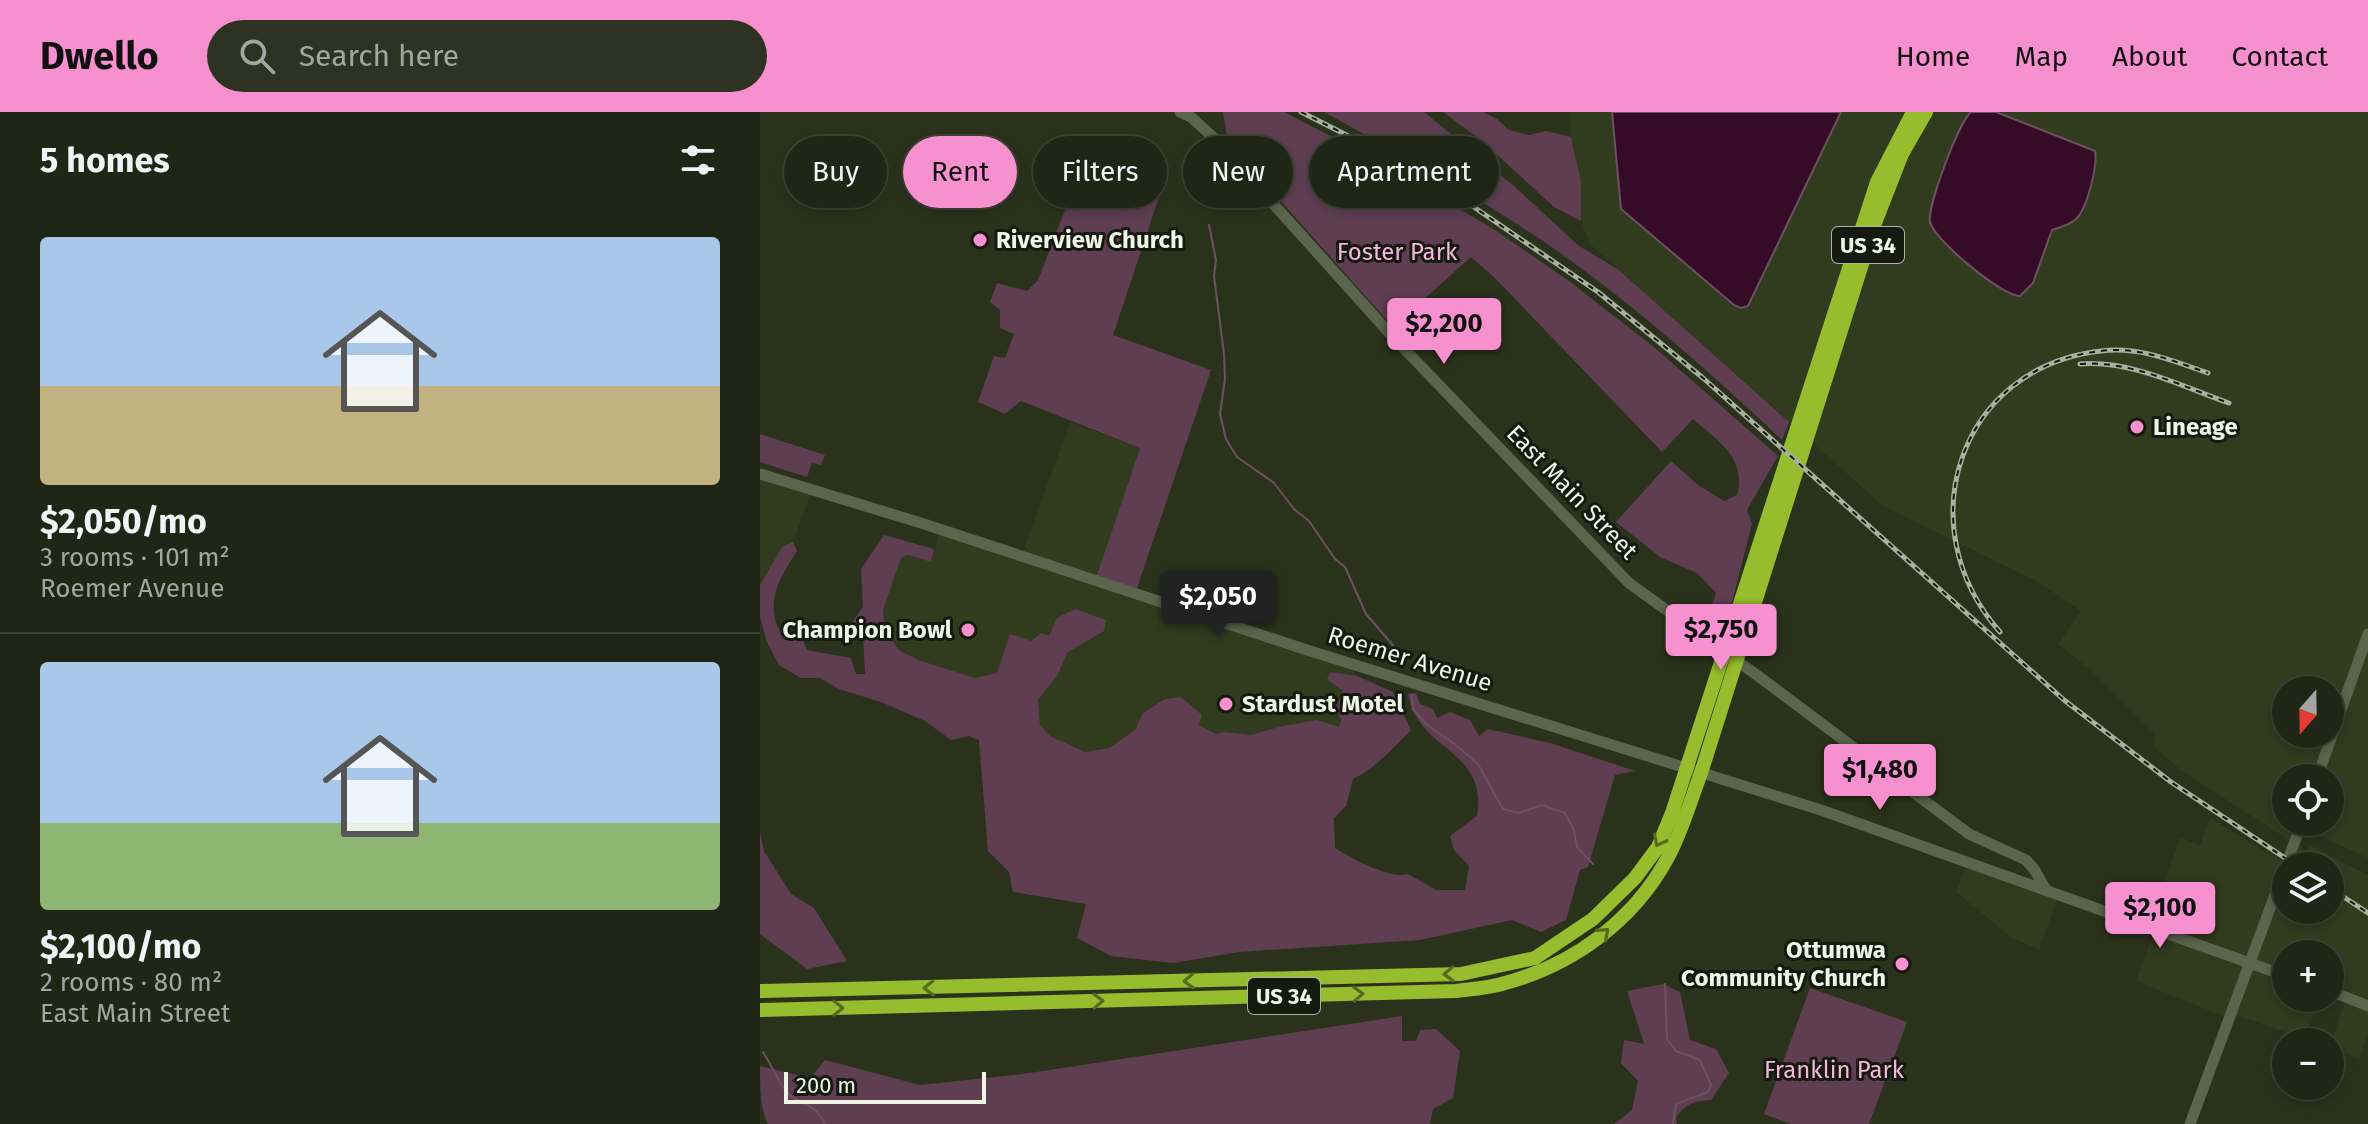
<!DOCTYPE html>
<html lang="en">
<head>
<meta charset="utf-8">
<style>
	:root { --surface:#202615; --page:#2d3222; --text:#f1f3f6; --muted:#a2a5a0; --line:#3d4334; --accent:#f690cf }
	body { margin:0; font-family:"Fira Sans",sans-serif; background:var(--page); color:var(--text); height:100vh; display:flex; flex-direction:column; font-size:30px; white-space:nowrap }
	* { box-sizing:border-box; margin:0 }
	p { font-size:26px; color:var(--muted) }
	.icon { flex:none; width:44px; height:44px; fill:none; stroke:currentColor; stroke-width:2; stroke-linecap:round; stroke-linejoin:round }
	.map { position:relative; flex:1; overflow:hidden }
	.sheet { display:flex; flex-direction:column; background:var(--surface); width:760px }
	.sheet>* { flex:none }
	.top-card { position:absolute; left:24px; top:24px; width:760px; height:72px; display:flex; gap:16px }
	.needle { width:52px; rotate:200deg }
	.tools { position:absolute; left:1512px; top:564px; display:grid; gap:16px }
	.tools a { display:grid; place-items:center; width:72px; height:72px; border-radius:50%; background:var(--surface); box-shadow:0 4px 12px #0003,0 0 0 2px var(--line); font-size:40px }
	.scale { position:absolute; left:24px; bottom:20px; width:202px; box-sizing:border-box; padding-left:8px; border:4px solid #eef4e6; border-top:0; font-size:22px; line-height:28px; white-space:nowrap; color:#eef4e6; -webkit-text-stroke:6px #15190f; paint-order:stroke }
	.price { position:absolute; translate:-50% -68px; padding:0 18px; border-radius:8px; background:var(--accent); color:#111; font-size:26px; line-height:52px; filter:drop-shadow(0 2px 4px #0008) }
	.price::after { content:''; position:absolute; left:50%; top:48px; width:24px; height:18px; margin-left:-12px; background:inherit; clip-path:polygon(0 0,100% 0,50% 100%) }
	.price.selected { background:#222; color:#fff }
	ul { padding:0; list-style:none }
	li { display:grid; align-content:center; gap:16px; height:424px; padding:0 40px }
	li+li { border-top:2px solid var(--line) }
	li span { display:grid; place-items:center; height:248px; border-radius:8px; color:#555 }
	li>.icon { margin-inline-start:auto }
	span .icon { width:144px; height:144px; fill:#fffc; stroke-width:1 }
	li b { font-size:34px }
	h2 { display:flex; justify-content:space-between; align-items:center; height:96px; padding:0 40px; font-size:34px }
	.tag { padding:0 28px; border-radius:36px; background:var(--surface); box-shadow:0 4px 12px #0003,0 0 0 2px var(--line); font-size:28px; line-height:72px }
	.tag.selected { background:var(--accent); color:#111 }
	header { display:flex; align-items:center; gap:48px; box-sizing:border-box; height:112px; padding:0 40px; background:var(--accent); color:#111 }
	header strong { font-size:38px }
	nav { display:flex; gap:44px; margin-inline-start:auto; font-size:28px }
	.search { width:560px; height:72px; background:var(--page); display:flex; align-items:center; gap:20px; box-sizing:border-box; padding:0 28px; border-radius:44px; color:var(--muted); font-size:30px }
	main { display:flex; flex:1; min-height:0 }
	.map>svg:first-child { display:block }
	.built { fill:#313b1e; fill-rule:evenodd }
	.green { fill:#5f3e52 }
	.water { fill:#360b28; stroke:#6d5161; stroke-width:2 }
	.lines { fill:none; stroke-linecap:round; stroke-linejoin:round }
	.stream { stroke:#6d5161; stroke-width:2 }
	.secondary { stroke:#5b644c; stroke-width:11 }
	.highway { stroke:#96bd2d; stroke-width:14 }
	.rail-casing { stroke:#a9b09f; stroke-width:5 }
	.rail { stroke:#15190f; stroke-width:2; stroke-dasharray:6; stroke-linecap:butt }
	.oneway { stroke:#566b1e }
	.poi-dot { fill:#f690cf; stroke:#15190f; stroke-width:3 }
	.labels { text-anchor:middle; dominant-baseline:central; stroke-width:6; stroke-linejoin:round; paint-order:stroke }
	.shield { fill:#15190f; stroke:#adb2a6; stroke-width:2 }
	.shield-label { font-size:22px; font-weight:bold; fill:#eef4e6 }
	.poi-label { font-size:24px; font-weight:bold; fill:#eef4e6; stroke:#15190f; text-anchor:start }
	.park-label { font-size:24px; fill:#f6b7dc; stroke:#15190f }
	.street-label { font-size:24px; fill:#eef4e6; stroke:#15190f }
</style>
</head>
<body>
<header>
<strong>Dwello</strong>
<div class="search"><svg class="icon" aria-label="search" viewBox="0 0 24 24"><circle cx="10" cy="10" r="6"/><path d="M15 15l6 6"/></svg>Search here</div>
<nav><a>Home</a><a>Map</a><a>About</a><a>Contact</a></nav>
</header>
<main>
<section class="sheet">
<h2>5 homes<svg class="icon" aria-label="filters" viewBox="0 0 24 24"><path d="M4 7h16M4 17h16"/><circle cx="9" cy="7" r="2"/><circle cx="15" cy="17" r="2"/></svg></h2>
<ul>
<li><span style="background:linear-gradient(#a9c7e8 60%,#c2b280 0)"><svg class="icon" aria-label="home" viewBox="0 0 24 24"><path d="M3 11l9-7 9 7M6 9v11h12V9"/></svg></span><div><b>$2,050/mo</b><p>3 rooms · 101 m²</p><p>Roemer Avenue</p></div></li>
<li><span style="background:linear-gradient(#a9c7e8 65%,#8fb573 0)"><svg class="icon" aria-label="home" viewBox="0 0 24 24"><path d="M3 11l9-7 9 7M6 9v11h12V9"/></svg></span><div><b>$2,100/mo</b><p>2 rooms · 80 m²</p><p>East Main Street</p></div></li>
</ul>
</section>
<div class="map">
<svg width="1608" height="1012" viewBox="0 0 1608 1012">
	<rect width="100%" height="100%" fill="#2b321c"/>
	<!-- built -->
	<path class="built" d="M810,0H1608V746L1541,715L1534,730L1546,738L1549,733L1608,763V888L1570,874V842H1526V886H1560L1545,927L1471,901L1468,906L1376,869L1395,817L1403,820L1420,775L1405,769L1420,726L1440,733L1450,706L1524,751L1533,731L1421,658L1394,635L1396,623L1334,561L1298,532L1321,499L1276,469L1122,393L830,132L821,109V70L811,25ZM1526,578H1570V622H1526ZM1526,666H1570V710H1526ZM1526,754H1570V798H1526Z
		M310,310L380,336L336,469L587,550L597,564L571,560L583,579L576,597L581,609L579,615L522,614L491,624L456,622L439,613L442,603L420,585L405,587L383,601L375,618L349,636L325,640L290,624L280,613L278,588L297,564L308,540L344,519L289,524L237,561L215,567L158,548L139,538L125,518L123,498L141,446L148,443L171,450L179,418L261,445Z
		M0,362L52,378L33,430L22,435L0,473Z
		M1207,750L1299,783L1279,837L1252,826L1196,780Z
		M1586,885L1608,894V923L1599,946L1570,936Z"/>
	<!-- green -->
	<path class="green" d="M463,0H524L623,51L738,120L809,169L895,236L1018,344L987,398L992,412L970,498L945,515L956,481L937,461L900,445L856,410L911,349L938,373L964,389L977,383C987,346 958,329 933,307L902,340L734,165L711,145L633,215L468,30Z
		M564,0H664L754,74L819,134L859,158L1029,310L1022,328C949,259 872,191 789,133C717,84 640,42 564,0Z
		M683,0H723L737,7L749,18L769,23L786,19L811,25L821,70V109L794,95L721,28Z
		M326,44L350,50L374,63L381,49L408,58L353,223L451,258L375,482L335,469L380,336L261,289L245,302L218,290L234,244L245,246L254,222L240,216V198L230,190L237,171L267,179L278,168Z
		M0,322L65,343L61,353L52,351L47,365L0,350Z
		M124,423L174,437L171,450L148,443L141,446L123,498L125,518L139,538L158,548L215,566L237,561L250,522L271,529L281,521L289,524L297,506L315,497L346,508L344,519L308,540L297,564L278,588L280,613L290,624L325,640L349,636L375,618L383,601L405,587L421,585L442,603L439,613L456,622L465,620L491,623L522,614L557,608L579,615L581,608L576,597L583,579L567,567L571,560L597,564L633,580L651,618C632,637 617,655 593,667L586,694L574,706L575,736C591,746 631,768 648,762L676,778H705L709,754L694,738L690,724L717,704C728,636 658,640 648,582L656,581L660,592L673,597L677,606L690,600L710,608L719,624L728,617L790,631L875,659L855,663L828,755L820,758L806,808L781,820L752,808L660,828L479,840L413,851L351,844L317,826L326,792L253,780L249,760L228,739L219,628L209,624L191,628L165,609L121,590L79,577L60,566H41L19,553L7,530L0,505V473L22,435L33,430L37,439C21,464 5,488 19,518L43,528L47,538L91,546L96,562H105L103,523L88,516L103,495L101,457Z
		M0,721L4,739L31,782L54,796L87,849L47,857L0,822Z
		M903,872L920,880L930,928L956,937L969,961L951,988C934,989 926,991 916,1006L917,1012H854L872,998L878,969L861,951L864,928L884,932L867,879Z
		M1050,876L1147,910L1109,1012H1031L1004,1002Z
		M642,904V929H656L660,918L676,917L700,939L693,986L673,997L670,1012H8C0,998 0,972 0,954L50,966L65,948L160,973L263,962Z"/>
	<!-- water -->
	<path class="water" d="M852,0H1081L988,194L981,196L974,193L861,97Z
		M1211,0H1236L1335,39C1338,53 1327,97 1316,107C1310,113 1300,115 1292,118L1273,171L1260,184C1243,185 1174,128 1170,110C1167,94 1199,10 1211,0Z"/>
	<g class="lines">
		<!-- stream -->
		<path class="stream" d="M449,113L456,148L454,164L464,242L465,267L460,302L466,327L477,345L514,371L534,397L549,409L575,447L585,455L606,502L644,546
			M652,583L653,597L666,612L696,633L718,652L743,697L759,701L782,693L805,701L814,719L817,735L833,752
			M905,872L907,927L916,939L940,948L951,973L948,980L916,992L913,1012
			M3,940C11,952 17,968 26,979C40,996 53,987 65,1012"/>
		<!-- secondary -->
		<path class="secondary" d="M420,0L431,5L455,27L633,225L869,471L998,564L1209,722L1266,748L1274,757L1286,778
			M0,362L161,411L547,538L1061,698L1526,864
			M1557,666L1608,522
			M1570,879L1608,894
			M1430,1012L1542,710"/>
		<!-- highway -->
		<path class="highway" d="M0,879L701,862L775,846L833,807L875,766L898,735L912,701L1117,70L1153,0
			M0,898L696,879C712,877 730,876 745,871C813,853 873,809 907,747C922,720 930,690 941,661L1115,111L1142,42L1166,0"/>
		<defs>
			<path id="rail" d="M541,0L634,47L705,89L838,180L943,266L1304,588L1411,670L1537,754
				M1320,252C1371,248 1421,274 1469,291
				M1240,520C1147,415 1198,255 1341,239C1379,234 1413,249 1448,261
				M1570,776L1608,801"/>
		</defs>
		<!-- rail casing -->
		<use href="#rail" class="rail-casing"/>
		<!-- rail -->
		<use href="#rail" class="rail"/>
	</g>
	<!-- one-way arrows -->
	<defs><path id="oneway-chevron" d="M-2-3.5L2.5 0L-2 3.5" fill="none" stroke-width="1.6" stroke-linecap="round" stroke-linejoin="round" transform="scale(2)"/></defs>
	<g class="oneway">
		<use href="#oneway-chevron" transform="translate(899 729) rotate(118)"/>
		<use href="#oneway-chevron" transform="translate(844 821) rotate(-41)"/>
		<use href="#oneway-chevron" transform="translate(689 862) rotate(178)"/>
		<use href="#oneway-chevron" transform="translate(429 869) rotate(178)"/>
		<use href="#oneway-chevron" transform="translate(169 876) rotate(179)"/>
		<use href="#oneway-chevron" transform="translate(598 882) rotate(-2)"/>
		<use href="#oneway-chevron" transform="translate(338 889) rotate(-2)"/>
		<use href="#oneway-chevron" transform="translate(78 896) rotate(-1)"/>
	</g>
	<!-- markers -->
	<g class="poi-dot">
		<circle cx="220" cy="128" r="8"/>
		<circle cx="1377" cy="315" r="8"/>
		<circle cx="208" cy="518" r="8"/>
		<circle cx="466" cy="592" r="8"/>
		<circle cx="1142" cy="852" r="8"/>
	</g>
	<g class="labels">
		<!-- shield labels -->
		<g class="shield">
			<rect x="1072" y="115" width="72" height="36" rx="6"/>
			<rect x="488" y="866" width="72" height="36" rx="6"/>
		</g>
		<g class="shield-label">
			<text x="1108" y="133">US 34</text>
			<text x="524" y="884">US 34</text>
		</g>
		<!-- poi labels -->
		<g class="poi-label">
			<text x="236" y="128">Riverview Church</text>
			<text x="1393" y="315">Lineage</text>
			<text x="192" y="518" text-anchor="end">Champion Bowl</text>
			<text x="482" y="592">Stardust Motel</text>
			<text x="1126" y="838" text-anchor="end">Ottumwa<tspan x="1126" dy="28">Community Church</tspan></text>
		</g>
		<!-- park labels -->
		<g class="park-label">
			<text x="637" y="140">Foster Park</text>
			<text x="1074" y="958">Franklin Park</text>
		</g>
		<!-- street labels -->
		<g class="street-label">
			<text transform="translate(812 380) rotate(46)">East Main Street</text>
			<text transform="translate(650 547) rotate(17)">Roemer Avenue</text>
		</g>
	</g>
</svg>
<div class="tools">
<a><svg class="needle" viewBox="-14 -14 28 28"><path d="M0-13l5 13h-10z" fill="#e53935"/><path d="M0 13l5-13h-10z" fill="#a2a5a0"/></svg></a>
<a><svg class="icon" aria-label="locate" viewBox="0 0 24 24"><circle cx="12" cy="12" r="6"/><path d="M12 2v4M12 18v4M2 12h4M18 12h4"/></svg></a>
<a><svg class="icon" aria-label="layers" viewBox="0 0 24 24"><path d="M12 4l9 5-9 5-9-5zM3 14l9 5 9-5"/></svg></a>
<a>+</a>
<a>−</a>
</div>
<div class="scale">200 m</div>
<b class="price" style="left:684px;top:254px">$2,200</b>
<b class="price selected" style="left:458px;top:527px">$2,050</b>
<b class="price" style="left:961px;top:560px">$2,750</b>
<b class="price" style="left:1120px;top:700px">$1,480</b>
<b class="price" style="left:1400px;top:838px">$2,100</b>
<div class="top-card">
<a class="tag">Buy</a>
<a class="tag selected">Rent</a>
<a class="tag">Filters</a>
<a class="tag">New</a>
<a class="tag">Apartment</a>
</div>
</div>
</main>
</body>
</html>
